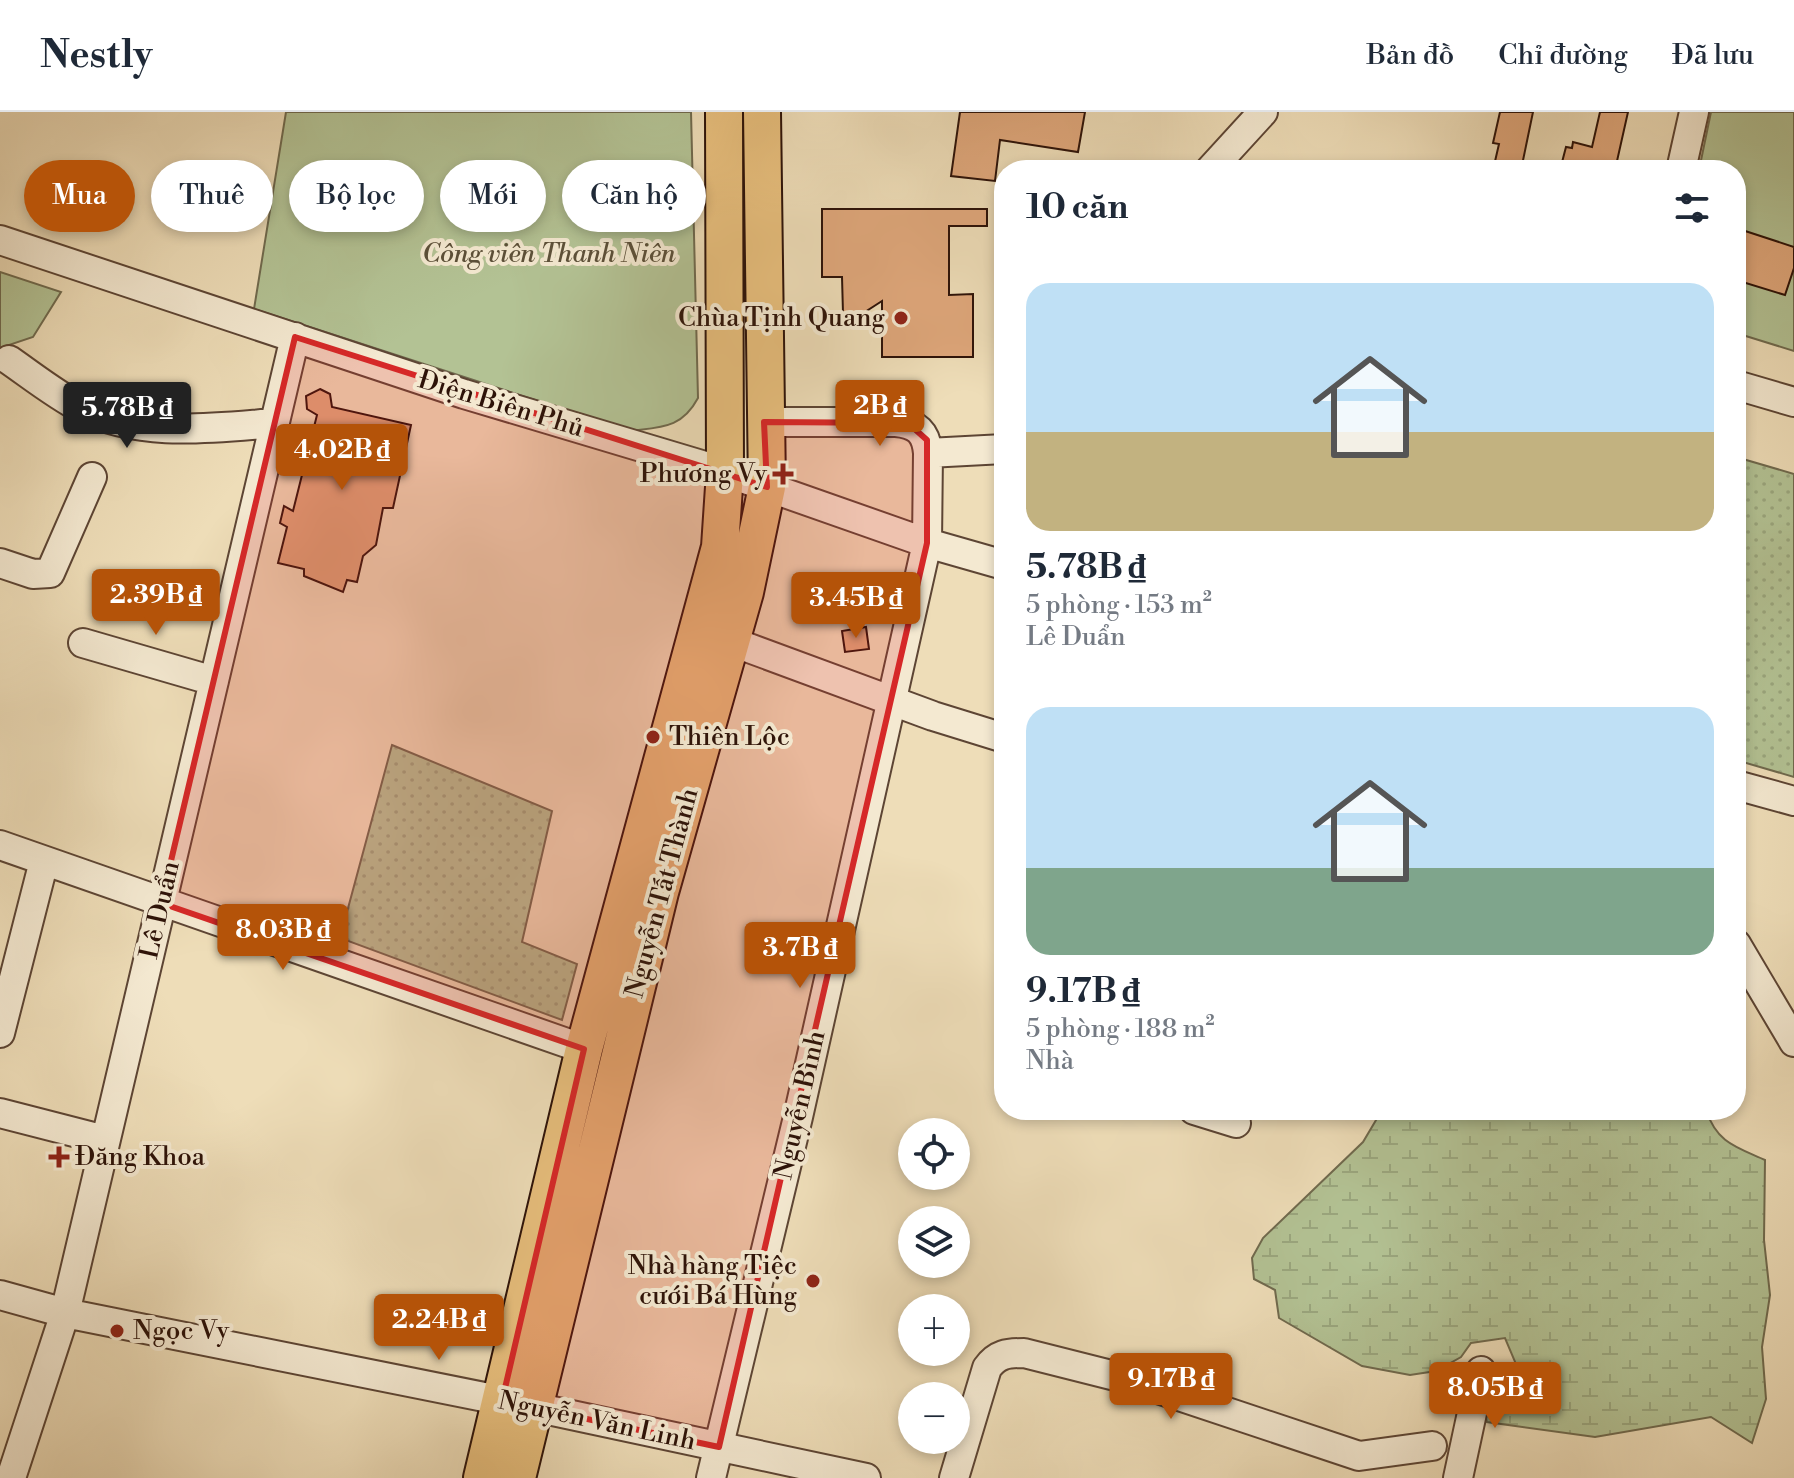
<!DOCTYPE html>
<html lang="vi">
<head>
<meta charset="utf-8">
<style>
	:root { --surface:#fff; --page:#f2f2f3; --text:#1f2937; --muted:#747a83; --line:#e0e1e3; --accent:#b45309 }
	body { margin:0; font-family:"Libre Bodoni",serif; background:var(--page); color:var(--text); height:100vh; display:flex; flex-direction:column; font-size:30px; white-space:nowrap }
	* { box-sizing:border-box; margin:0 }
	p { font-size:26px; color:var(--muted) }
	.icon { flex:none; width:44px; height:44px; fill:none; stroke:currentColor; stroke-width:2; stroke-linecap:round; stroke-linejoin:round }
	.map { position:relative; flex:1; overflow:hidden }
	.panel { position:absolute; left:994px; top:48px; width:752px; height:960px; display:flex; flex-direction:column; background:var(--surface); border-radius:32px; box-shadow:0 4px 12px #0003 }
	.panel>* { flex:none }
	.top-card { position:absolute; left:24px; top:48px; width:760px; height:72px; display:flex; gap:16px }
	.fabs { position:absolute; left:898px; top:1006px; display:grid; gap:16px }
	.fabs a { display:grid; place-items:center; width:72px; height:72px; border-radius:50%; background:var(--surface); box-shadow:0 4px 12px #0003; font-size:40px }
	.price { position:absolute; translate:-50% -68px; padding:0 18px; border-radius:8px; background:var(--accent); color:#fff; font-size:26px; line-height:52px; filter:drop-shadow(0 2px 4px #0008) }
	.price::after { content:''; position:absolute; left:50%; top:48px; width:24px; height:18px; margin-left:-12px; background:inherit; clip-path:polygon(0 0,100% 0,50% 100%) }
	.price.active { background:#222; color:#fff }
	ul { padding:0; list-style:none }
	li { display:grid; align-content:center; gap:16px; height:424px; padding:0 32px }
	li span { display:grid; place-items:center; height:248px; border-radius:24px; color:#555 }
	li>.icon { margin-inline-start:auto }
	span .icon { width:144px; height:144px; fill:#fffc; stroke-width:1 }
	li b { font-size:34px }
	h2 { display:flex; justify-content:space-between; align-items:center; height:96px; padding:0 32px; font-size:34px }
	.pill { padding:0 28px; border-radius:36px; background:var(--surface); box-shadow:0 4px 12px #0003; font-size:28px; line-height:72px }
	.pill.active { background:var(--accent); color:#fff }
	header { display:flex; align-items:center; gap:48px; box-sizing:border-box; height:112px; padding:0 40px; background:var(--surface); border-bottom:2px solid var(--line) }
	header strong { font-size:38px }
	nav { display:flex; gap:44px; margin-inline-start:auto; font-size:28px }
	.map>svg:first-child { display:block }
	.grass { fill:url(#grass-dots); stroke:#706a4e; stroke-width:2 }
	.wetland { fill:url(#wetland-marsh); stroke:#706a4e; stroke-width:2 }
	.green { fill:#b3c294; stroke:#706a4e; stroke-width:2 }
	.building { fill:#dfa77b; stroke:#2d1208; stroke-width:2 }
	.lines { fill:none; stroke-linecap:round; stroke-linejoin:round }
	.minor-casing { stroke:#5d4534; stroke-width:32 }
	.major-casing { stroke:#2d1208; stroke-width:40 }
	.minor { stroke:#f4e9d1; stroke-width:28 }
	.major { stroke:#e7be7c; stroke-width:36 }
	.marked { fill:#d62828; fill-opacity:0.2; stroke:#d62828; stroke-width:6; stroke-linejoin:round }
	.poi-dot { fill:#8f2418; stroke:#f4e9d1; stroke-width:3 }
	.labels { text-anchor:middle; dominant-baseline:central; stroke-width:8; stroke-linejoin:round; paint-order:stroke }
	.park-label { font-size:26px; font-style:italic; fill:#5c5039; stroke:#f4e9d1 }
	.poi-label { font-size:26px; fill:#2d1208; stroke:#f4e9d1; text-anchor:end }
	.street-label { font-size:26px; fill:#2d1208; stroke:#f4e9d1 }
</style>
</head>
<body>
<header>
<strong>Nestly</strong>
<nav><a>Bản đồ</a><a>Chỉ đường</a><a>Đã lưu</a></nav>
</header>
<div class="map">
<svg width="1794" height="1366" viewBox="0 0 1794 1366">
	<defs>
		<pattern id="grass-dots" width="8" height="8" patternUnits="userSpaceOnUse" patternTransform="scale(2)"><rect width="8" height="8" fill="#b3c294"/><path d="M2 2h.1M6 6h.1" fill="none" stroke="#9aa67e" stroke-width="1.8" stroke-linecap="round"/></pattern>
		<pattern id="wetland-marsh" width="20" height="14" patternUnits="userSpaceOnUse" patternTransform="scale(2)"><rect width="20" height="14" fill="#b3c294"/><path d="M1 5h8M5 5V1M11 12h8M15 12V8" fill="none" stroke="#9aa67e"/></pattern>
	</defs>
	<rect width="100%" height="100%" fill="#eeddb8"/>
	<filter id="stains"><feTurbulence type="fractalNoise" baseFrequency=".0025" numOctaves="4"/><feColorMatrix values="0 0 0 0 .2 0 0 0 0 .09 0 0 0 0 .02 0 0 0 .5 -.17"/></filter>
	<radialGradient id="worn" r=".72"><stop offset=".6" stop-color="#630" stop-opacity="0"/><stop offset="1" stop-color="#630" stop-opacity=".3"/></radialGradient>
	<!-- grass -->
	<path class="grass" d="M1736,345L1794,362V665L1736,648Z
		M392,633L552,699L522,830L577,852L562,908L340,826Z"/>
	<!-- wetland -->
	<path class="wetland" d="M1382,998H1706C1717,1031 1736,1035 1765,1048L1764,1128L1770,1183L1762,1235L1766,1287L1752,1331L1711,1305L1595,1325L1487,1310L1482,1289L1512,1274L1516,1252L1505,1226L1471,1231L1461,1245L1436,1259L1410,1263L1362,1254L1279,1206L1275,1178L1254,1167L1252,1146L1263,1126L1363,1030Z"/>
	<!-- green -->
	<path class="green" d="M286,0H691L698,286C682,316 662,315 631,319L254,197Z
		M1711,0H1794V239L1736,221V58H1699Z
		M0,160L61,180L33,225L0,236Z"/>
	<!-- building -->
	<path class="building" d="M960,0H1085L1078,40L1000,28L995,69L951,64Z
		M1500,0H1533L1521,58H1493L1499,32L1493,31Z
		M1600,0H1628L1615,58H1560L1566,35L1572,36L1573,30L1592,35Z
		M822,97H987V114H949V183L973,182V245H882V189L854,207L843,201L842,165H822Z
		M1736,116L1794,135V156L1785,183L1736,168Z
		M320,277L330,282L332,295L411,313L393,396H383L376,433L363,444L357,470L347,468L343,480L304,464V457L278,451L287,415L280,411L284,394L293,399L317,303L307,297L306,284Z
		M866,515L869,537L845,540L842,519Z"/>
	<g class="lines">
		<defs>
			<path id="minor" d="M1210,58L1263,0
				M1681,58L1694,0
				M0,128L464,282L725,360L927,431L1004,453
				M9,248C32,264 56,283 81,296C142,326 210,316 275,311
				M1736,273L1794,290
				M928,341L1004,337
				M0,451L33,462L50,461L92,365
				M730,529L933,604L1004,626
				M83,531L214,569
				M1736,673L1794,689
				M0,733L584,937
				M1736,832L1794,930
				M0,921L44,749
				M1194,998L1236,1011
				M0,1001L105,1028
				M0,1183L65,1201L534,1295L866,1366
				M11,1366L65,1201L295,225
				M711,1366L798,1005L927,431L928,341C926,320 917,312 896,310H764
				M954,1366L987,1256C997,1242 1007,1241 1024,1241L1131,1268L1359,1344L1432,1334
				M1458,1366L1481,1259"/>
			<path id="major" d="M482,1366L584,937L720,435L725,360L724,0
				M517,1366L660,780L745,480L767,375L762,0"/>
		</defs>
		<!-- minor casing -->
		<use href="#minor" class="minor-casing"/>
		<!-- major casing -->
		<use href="#major" class="major-casing"/>
		<!-- minor -->
		<use href="#minor" class="minor"/>
		<!-- major -->
		<use href="#major" class="major"/>
	</g>
	<!-- marked area -->
	<path class="marked" d="M295,225L767,375L764,310L908,311L927,328V431L719,1335L502,1289L584,937L161,791Z"/>
	<!-- markers -->
	<g class="poi-dot">
		<circle cx="901" cy="206" r="8"/>
		<path d="M779 350h8v8h8v8h-8v8h-8v-8h-8v-8h8z"/>
		<circle cx="653" cy="625" r="8"/>
		<path d="M55 1033h8v8h8v8h-8v8h-8v-8h-8v-8h8z"/>
		<circle cx="813" cy="1169" r="8"/>
		<circle cx="117" cy="1219" r="8"/>
	</g>
	<g class="labels">
		<!-- park labels -->
		<g class="park-label">
			<text x="549" y="142">Công viên Thanh Niên</text>
		</g>
		<!-- poi labels -->
		<g class="poi-label">
			<text x="885" y="206">Chùa Tịnh Quang</text>
			<text x="767" y="362">Phương Vy</text>
			<text x="669" y="625" text-anchor="start">Thiên Lộc</text>
			<text x="75" y="1045" text-anchor="start">Đăng Khoa</text>
			<text x="797" y="1154">Nhà hàng Tiệc<tspan x="797" dy="30">cưới Bá Hùng</tspan></text>
			<text x="133" y="1219" text-anchor="start">Ngọc Vy</text>
		</g>
		<!-- street labels -->
		<g class="street-label">
			<text transform="translate(501 292) rotate(17)">Điện Biên Phủ</text>
			<text transform="translate(662 781) rotate(-75)">Nguyễn Tất Thành</text>
			<text transform="translate(160 798) rotate(-77)">Lê Duẩn</text>
			<text transform="translate(800 993) rotate(-77)">Nguyễn Bình</text>
			<text transform="translate(597 1309) rotate(12)">Nguyễn Văn Linh</text>
		</g>
	</g>
	<rect width="100%" height="100%" filter="url(#stains)"/>
	<rect width="100%" height="100%" fill="url(#worn)"/>
</svg>
<div class="fabs">
<a><svg class="icon" aria-label="locate" viewBox="0 0 24 24"><circle cx="12" cy="12" r="6"/><path d="M12 2v4M12 18v4M2 12h4M18 12h4"/></svg></a>
<a><svg class="icon" aria-label="layers" viewBox="0 0 24 24"><path d="M12 4l9 5-9 5-9-5zM3 14l9 5 9-5"/></svg></a>
<a>+</a>
<a>−</a>
</div>
<b class="price" style="left:880px;top:336px">2B ₫</b>
<b class="price active" style="left:127px;top:338px">5.78B ₫</b>
<b class="price" style="left:342px;top:380px">4.02B ₫</b>
<b class="price" style="left:156px;top:525px">2.39B ₫</b>
<b class="price" style="left:856px;top:528px">3.45B ₫</b>
<b class="price" style="left:283px;top:860px">8.03B ₫</b>
<b class="price" style="left:800px;top:878px">3.7B ₫</b>
<b class="price" style="left:439px;top:1250px">2.24B ₫</b>
<b class="price" style="left:1171px;top:1309px">9.17B ₫</b>
<b class="price" style="left:1495px;top:1318px">8.05B ₫</b>
<div class="top-card">
<a class="pill active">Mua</a>
<a class="pill">Thuê</a>
<a class="pill">Bộ lọc</a>
<a class="pill">Mới</a>
<a class="pill">Căn hộ</a>
</div>
<section class="panel">
<h2>10 căn<svg class="icon" aria-label="filters" viewBox="0 0 24 24"><path d="M4 7h16M4 17h16"/><circle cx="9" cy="7" r="2"/><circle cx="15" cy="17" r="2"/></svg></h2>
<ul>
<li><span style="background:linear-gradient(#bfe0f5 60%,#c2b280 0)"><svg class="icon" aria-label="home" viewBox="0 0 24 24"><path d="M3 11l9-7 9 7M6 9v11h12V9"/></svg></span><div><b>5.78B ₫</b><p>5 phòng · 153 m²</p><p>Lê Duẩn</p></div></li>
<li><span style="background:linear-gradient(#bfe0f5 65%,#7fa58c 0)"><svg class="icon" aria-label="home" viewBox="0 0 24 24"><path d="M3 11l9-7 9 7M6 9v11h12V9"/></svg></span><div><b>9.17B ₫</b><p>5 phòng · 188 m²</p><p>Nhà</p></div></li>
</ul>
</section>
</div>
</body>
</html>
